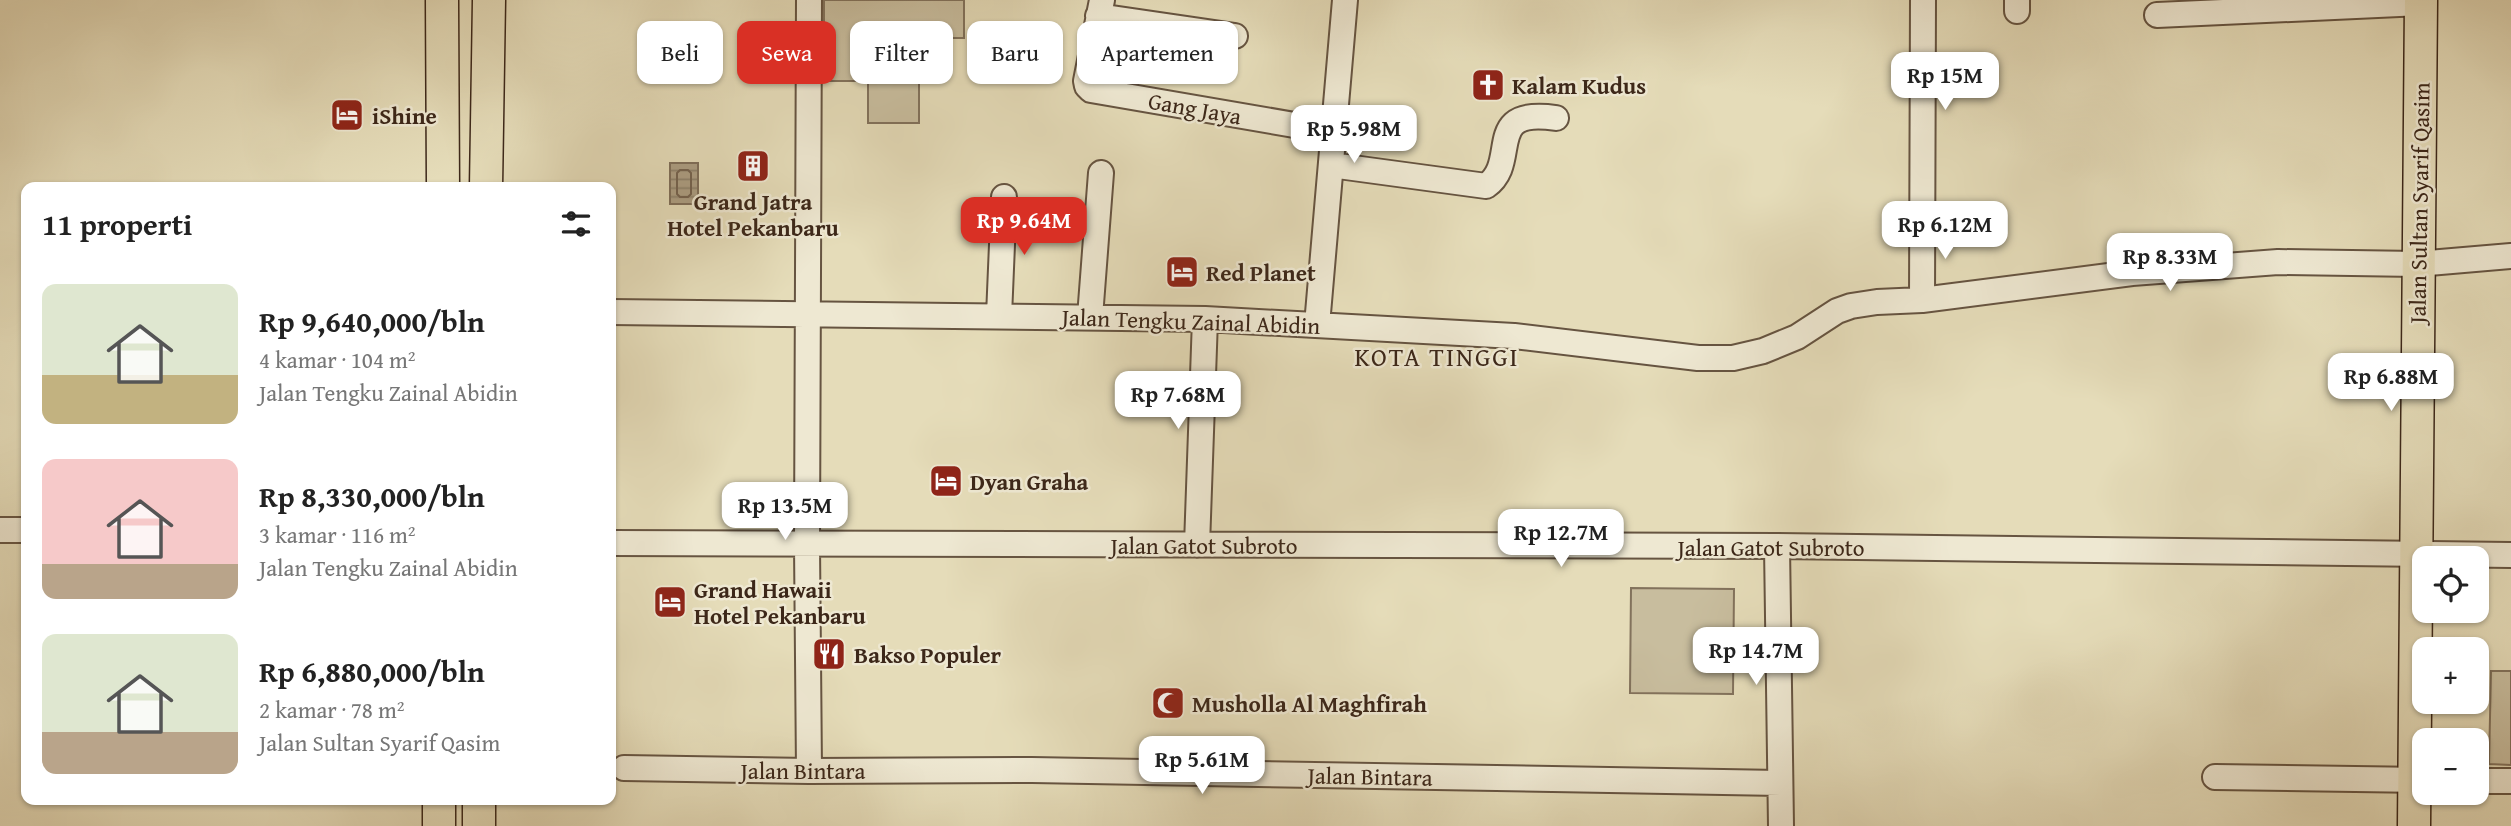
<!DOCTYPE html>
<html lang="id">
<head>
<meta charset="utf-8">
<style>
	:root { --surface:#fff; --page:#f6f6f6; --text:#222; --muted:#767676; --accent:#d93025 }
	body { margin:0; font-family:"Gentium Book Plus",serif; background:var(--page); color:var(--text); height:100vh; display:flex; flex-direction:column; font-size:26px; white-space:nowrap }
	* { box-sizing:border-box; margin:0 }
	p { font-size:23px; color:var(--muted) }
	.icon { flex:none; width:38px; height:38px; fill:none; stroke:currentColor; stroke-width:2; stroke-linecap:round; stroke-linejoin:round }
	.map { position:relative; flex:1; overflow:hidden }
	.sheet { position:absolute; left:21px; top:182px; width:595px; height:623px; display:flex; flex-direction:column; background:var(--surface); border-radius:14px; box-shadow:0 2px 5px #0004 }
	.sheet>* { flex:none }
	.banner { position:absolute; left:637px; top:21px; width:665px; height:63px; display:flex; gap:14px }
	.controls { position:absolute; left:2412px; top:546px; display:grid; gap:14px }
	.controls a { display:grid; place-items:center; width:77px; height:77px; border-radius:14px; background:var(--surface); box-shadow:0 2px 5px #0004; font-size:35px }
	.price { position:absolute; translate:-50% -60px; padding:0 16px; border-radius:14px; background:#fff; color:#222; font-size:23px; line-height:46px; filter:drop-shadow(0 2px 4px #0008) }
	.price::after { content:''; position:absolute; left:50%; top:42px; width:21px; height:16px; margin-left:-10px; background:inherit; clip-path:polygon(0 0,100% 0,50% 100%) }
	.price.on { background:var(--accent); color:#fff }
	ul { padding:0; list-style:none }
	li { display:flex; align-items:center; gap:21px; height:175px; padding:0 21px }
	li span { display:grid; place-items:center; flex:none; width:196px; height:140px; border-radius:14px; color:#555 }
	li>.icon { margin-inline-start:auto }
	span .icon { width:84px; height:84px; fill:#fffc; stroke-width:1 }
	li b { font-size:30px }
	h2 { display:flex; justify-content:space-between; align-items:center; height:84px; padding:0 21px; font-size:30px }
	.tag { padding:0 24px; border-radius:14px; background:var(--surface); box-shadow:0 2px 5px #0004; font-size:24px; line-height:63px }
	.tag.on { background:var(--accent); color:#fff }
	.map>svg:first-child { display:block }
	.grass { fill:#c8bd9e; stroke:#82725c; stroke-width:2 }
	.water { fill:url(#water-rules); stroke:#7f6e59; stroke-width:2 }
	.lines { fill:none; stroke-linecap:round; stroke-linejoin:round }
	.shore { stroke:#74624e; stroke-width:2 }
	.minor-casing { stroke:#665441; stroke-width:28 }
	.major-casing { stroke:#3c2719; stroke-width:35 }
	.minor { stroke:#eee8d2; stroke-width:24 }
	.major { stroke:#e5dcb9; stroke-width:32 }
	.labels { text-anchor:middle; dominant-baseline:central; stroke-width:5; stroke-linejoin:round; paint-order:stroke }
	.poi-label { font-size:23px; font-weight:bold; fill:#3c2719; stroke:#eee8d2; text-anchor:start }
	.street-label { font-size:23px; fill:#3c2719; stroke:#eee8d2 }
	.quarter-label { font-size:26px; letter-spacing:2px; fill:#3c2719; stroke:#eee8d2 }
</style>
</head>
<body>
<div class="map">
<svg width="2511" height="826" viewBox="0 0 2511 826">
	<defs>
		<pattern id="water-rules" width="6" height="5" patternUnits="userSpaceOnUse" patternTransform="scale(1.75)"><rect width="6" height="5" fill="#ac9e83"/><path d="M0 2.5h6" fill="none" stroke="#8d816a"/></pattern>
	</defs>
	<rect width="100%" height="100%" fill="#e5dcb9"/>
	<filter id="stains"><feTurbulence type="fractalNoise" baseFrequency=".00286" numOctaves="4"/><feColorMatrix values="0 0 0 0 .2 0 0 0 0 .09 0 0 0 0 .02 0 0 0 .5 -.17"/></filter>
	<radialGradient id="worn" r=".72"><stop offset=".6" stop-color="#630" stop-opacity="0"/><stop offset="1" stop-color="#630" stop-opacity=".3"/></radialGradient>
	<!-- grass -->
	<path class="grass" d="M824,0H964V38H942V63H919V123H868V81H824Z
		M1631,588L1734,589L1733,694L1630,693Z
		M2491,671H2511V765L2489,764Z"/>
	<!-- water -->
	<path class="water" d="M670,163H698V204H670Z"/>
	<g class="lines">
		<!-- shore -->
		<path class="shore" d="M680,170H688L691,173V194L688,197H680L677,194V173Z"/>
		<defs>
			<path id="minor" d="M809,0L807,545L809,771
				M1102,0L1086,81L1087,86L1091,90L1335,132
				M2017,0V11
				M2157,15L2421,3
				M1098,16L1235,36
				M1331,165L1486,186C1521,162 1481,107 1556,118
				M1922,300L1923,0
				M611,312L1205,319L1514,336L1698,358H1733L1763,351L1797,337L1837,311L1851,306L1877,302L1922,300L2132,273L2278,262L2417,264L2511,256
				M999,316L1004,197
				M1090,317L1101,173
				M1317,325L1345,0
				M0,530H26
				M611,543L1777,546L2511,555
				M1197,545L1205,319
				M1777,546L1781,826
				M624,768L809,771L1032,770L1780,783
				M2215,777L2424,780
				M2476,781H2511"/>
			<path id="major" d="M442,0L443,187
				M486,187L489,0
				M439,826V800
				M479,826V800
				M2414,826L2421,0"/>
		</defs>
		<!-- minor casing -->
		<use href="#minor" class="minor-casing"/>
		<!-- major casing -->
		<use href="#major" class="major-casing"/>
		<!-- minor -->
		<use href="#minor" class="minor"/>
		<!-- major -->
		<use href="#major" class="major"/>
	</g>
	<!-- icons -->
	<defs>
		<symbol id="church-square" viewBox="-11 -11 22 22"><rect x="-9" y="-9" width="18" height="18" rx="4" fill="#8f2418" stroke="#eee8d2"/><path d="M-1.2-6h2.4v3.5h3.3v2.4h-3.3V6h-2.4V-.1h-3.3v-2.4h3.3Z" fill="#fff"/></symbol>
		<symbol id="hotel-square" viewBox="-11 -11 22 22"><rect x="-9" y="-9" width="18" height="18" rx="4" fill="#8f2418" stroke="#eee8d2"/><path d="M-6-4.5h1.5V1H6V5H4.5V3h-9V5H-6ZM-4 0a1.8 1.8 0 1 1 3.6 0ZM.5 0V-2.5h3Q6-2.5 6 0Z" fill="#fff"/></symbol>
		<symbol id="building-square" viewBox="-11 -11 22 22"><rect x="-9" y="-9" width="18" height="18" rx="4" fill="#8f2418" stroke="#eee8d2"/><path d="M-4-6H4V6H1V3H-1V6H-4ZM-2.5-4.3h1.7v1.8h-1.7ZM.8-4.3h1.7v1.8H.8ZM-2.5-1h1.7V.8h-1.7ZM.8-1h1.7V.8H.8Z" fill="#fff"/></symbol>
		<symbol id="restaurant-square" viewBox="-11 -11 22 22"><rect x="-9" y="-9" width="18" height="18" rx="4" fill="#8f2418" stroke="#eee8d2"/><path d="M-5-6h1v4h1v-4h1v4h1v-4h1v5L-1.5 .5V6h-2V.5L-5-1ZM5-6V6H3V1.5H1.5Q1.5-4 5-6Z" fill="#fff"/></symbol>
		<symbol id="mosque-square" viewBox="-11 -11 22 22"><rect x="-9" y="-9" width="18" height="18" rx="4" fill="#8f2418" stroke="#eee8d2"/><path d="M3.5-4.9A6 6 0 1 0 3.5 4.9A5 5 0 1 1 3.5-4.9Z" fill="#fff"/></symbol>
	</defs>
	<g fill-rule="evenodd">
		<use href="#church-square" x="1469" y="66" width="38" height="38"/>
		<use href="#hotel-square" x="328" y="96" width="38" height="38"/>
		<use href="#building-square" x="734" y="147" width="38" height="38"/>
		<use href="#hotel-square" x="1163" y="253" width="38" height="38"/>
		<use href="#hotel-square" x="927" y="462" width="38" height="38"/>
		<use href="#hotel-square" x="651" y="583" width="38" height="38"/>
		<use href="#restaurant-square" x="810" y="635" width="38" height="38"/>
		<use href="#mosque-square" x="1149" y="684" width="38" height="38"/>
	</g>
	<g class="labels">
		<!-- poi labels -->
		<g class="poi-label">
			<text x="1512" y="85">Kalam Kudus</text>
			<text x="372" y="115">iShine</text>
			<text x="753" y="201" text-anchor="middle">Grand Jatra<tspan x="753" dy="26">Hotel Pekanbaru</tspan></text>
			<text x="1206" y="272">Red Planet</text>
			<text x="970" y="481">Dyan Graha</text>
			<text x="694" y="589">Grand Hawaii<tspan x="694" dy="26">Hotel Pekanbaru</tspan></text>
			<text x="854" y="654">Bakso Populer</text>
			<text x="1192" y="703">Musholla Al Maghfirah</text>
		</g>
		<!-- street labels -->
		<g class="street-label">
			<text transform="translate(1195 108) rotate(10)">Gang Jaya</text>
			<text transform="translate(2419 203) rotate(-89)">Jalan Sultan Syarif Qasim</text>
			<text transform="translate(1191 321) rotate(2)">Jalan Tengku Zainal Abidin</text>
			<text x="1204" y="545">Jalan Gatot Subroto</text>
			<text x="1771" y="547">Jalan Gatot Subroto</text>
			<text x="803" y="770">Jalan Bintara</text>
			<text transform="translate(1370 776) rotate(1)">Jalan Bintara</text>
		</g>
		<!-- quarter labels -->
		<g class="quarter-label">
			<text x="1437" y="356">KOTA TINGGI</text>
		</g>
	</g>
	<rect width="100%" height="100%" filter="url(#stains)"/>
	<rect width="100%" height="100%" fill="url(#worn)"/>
</svg>
<div class="controls">
<a><svg class="icon" aria-label="locate" viewBox="0 0 24 24"><circle cx="12" cy="12" r="6"/><path d="M12 2v4M12 18v4M2 12h4M18 12h4"/></svg></a>
<a>+</a>
<a>−</a>
</div>
<b class="price" style="left:1945px;top:112px">Rp 15M</b>
<b class="price" style="left:1354px;top:165px">Rp 5.98M</b>
<b class="price on" style="left:1024px;top:257px">Rp 9.64M</b>
<b class="price" style="left:1945px;top:261px">Rp 6.12M</b>
<b class="price" style="left:2170px;top:293px">Rp 8.33M</b>
<b class="price" style="left:2391px;top:413px">Rp 6.88M</b>
<b class="price" style="left:1178px;top:431px">Rp 7.68M</b>
<b class="price" style="left:785px;top:542px">Rp 13.5M</b>
<b class="price" style="left:1561px;top:569px">Rp 12.7M</b>
<b class="price" style="left:1756px;top:687px">Rp 14.7M</b>
<b class="price" style="left:1202px;top:796px">Rp 5.61M</b>
<div class="banner">
<a class="tag">Beli</a>
<a class="tag on">Sewa</a>
<a class="tag">Filter</a>
<a class="tag">Baru</a>
<a class="tag">Apartemen</a>
</div>
<section class="sheet">
<h2>11 properti<svg class="icon" aria-label="filters" viewBox="0 0 24 24"><path d="M4 7h16M4 17h16"/><circle cx="9" cy="7" r="2"/><circle cx="15" cy="17" r="2"/></svg></h2>
<ul>
<li><span style="background:linear-gradient(#dfe7d0 65%,#c2b280 0)"><svg class="icon" aria-label="home" viewBox="0 0 24 24"><path d="M3 11l9-7 9 7M6 9v11h12V9"/></svg></span><div><b>Rp 9,640,000/bln</b><p>4 kamar · 104 m²</p><p>Jalan Tengku Zainal Abidin</p></div></li>
<li><span style="background:linear-gradient(#f6c9c9 75%,#b9a48a 0)"><svg class="icon" aria-label="home" viewBox="0 0 24 24"><path d="M3 11l9-7 9 7M6 9v11h12V9"/></svg></span><div><b>Rp 8,330,000/bln</b><p>3 kamar · 116 m²</p><p>Jalan Tengku Zainal Abidin</p></div></li>
<li><span style="background:linear-gradient(#dfe7d0 70%,#b9a48a 0)"><svg class="icon" aria-label="home" viewBox="0 0 24 24"><path d="M3 11l9-7 9 7M6 9v11h12V9"/></svg></span><div><b>Rp 6,880,000/bln</b><p>2 kamar · 78 m²</p><p>Jalan Sultan Syarif Qasim</p></div></li>
</ul>
</section>
</div>
</body>
</html>
